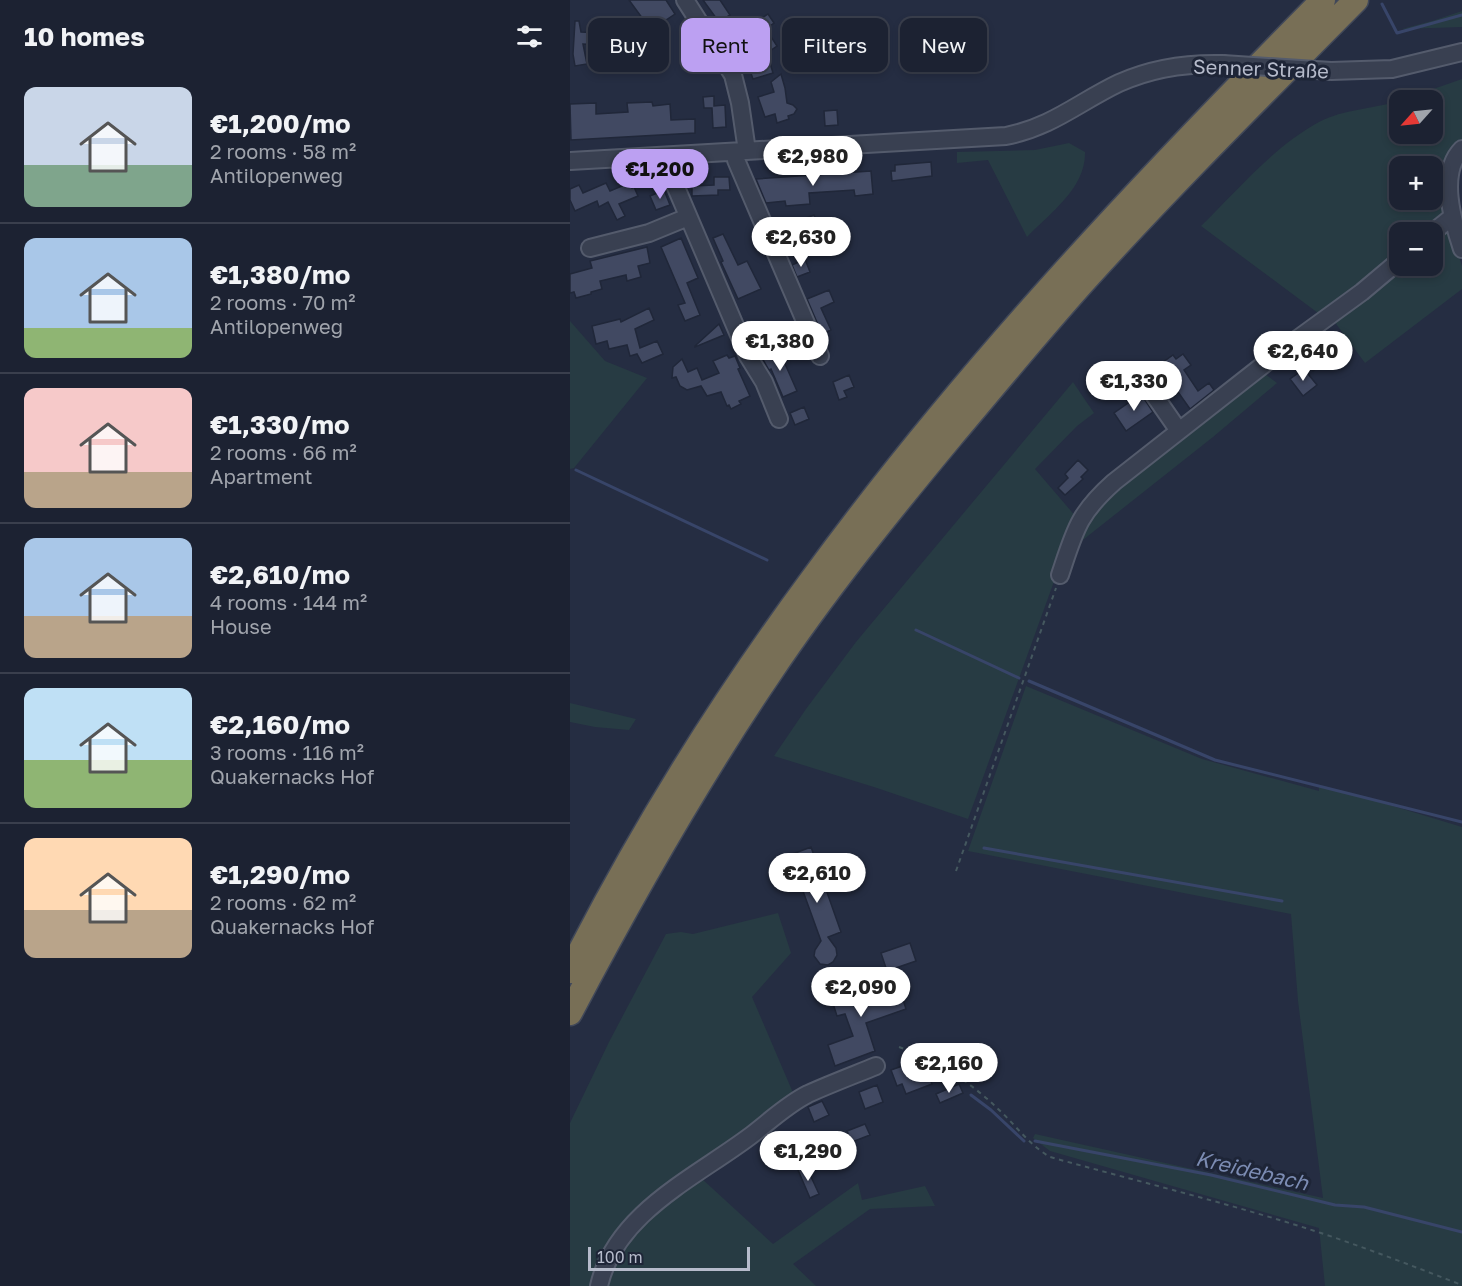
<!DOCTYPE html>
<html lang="en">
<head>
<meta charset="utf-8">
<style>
	:root { --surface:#1c2232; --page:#252a3a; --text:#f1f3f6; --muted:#a0a4ac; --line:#3a3f4d; --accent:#bca0f2 }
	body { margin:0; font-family:"Golos Text",sans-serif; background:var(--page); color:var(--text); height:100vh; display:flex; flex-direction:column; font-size:22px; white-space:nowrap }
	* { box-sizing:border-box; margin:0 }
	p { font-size:20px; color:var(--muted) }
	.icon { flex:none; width:33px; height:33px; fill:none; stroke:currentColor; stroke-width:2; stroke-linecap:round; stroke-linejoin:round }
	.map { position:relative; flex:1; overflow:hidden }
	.side { display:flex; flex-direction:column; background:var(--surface); width:570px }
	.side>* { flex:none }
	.banner { position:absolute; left:18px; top:18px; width:570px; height:54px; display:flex; gap:12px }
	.needle { width:39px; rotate:243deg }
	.controls { position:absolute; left:819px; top:90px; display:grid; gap:12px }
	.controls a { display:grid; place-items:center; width:54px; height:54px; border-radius:12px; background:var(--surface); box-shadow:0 3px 9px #0003,0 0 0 2px var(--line); font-size:30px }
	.scale { position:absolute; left:18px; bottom:15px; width:162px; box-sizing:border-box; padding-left:6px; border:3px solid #b6bbcb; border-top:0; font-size:16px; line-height:21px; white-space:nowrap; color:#b6bbcb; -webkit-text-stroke:4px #1e2537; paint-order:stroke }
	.price { position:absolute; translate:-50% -51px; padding:0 14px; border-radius:21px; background:#fff; color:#222; font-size:20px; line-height:39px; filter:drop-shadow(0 2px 3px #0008) }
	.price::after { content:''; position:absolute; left:50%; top:36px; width:18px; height:14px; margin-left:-9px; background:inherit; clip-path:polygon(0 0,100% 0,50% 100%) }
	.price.current { background:var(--accent); color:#111 }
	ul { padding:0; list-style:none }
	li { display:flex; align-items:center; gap:18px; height:150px; padding:0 24px }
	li+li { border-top:2px solid var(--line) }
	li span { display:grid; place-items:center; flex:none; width:168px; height:120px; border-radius:12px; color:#555 }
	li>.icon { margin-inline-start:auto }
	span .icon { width:72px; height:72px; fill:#fffc; stroke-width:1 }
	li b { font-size:26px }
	h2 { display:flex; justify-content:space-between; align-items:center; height:72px; padding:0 24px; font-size:26px }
	.chip { padding:0 21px; border-radius:12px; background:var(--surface); box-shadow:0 3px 9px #0003,0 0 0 2px var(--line); font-size:21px; line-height:54px }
	.chip.current { background:var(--accent); color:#111 }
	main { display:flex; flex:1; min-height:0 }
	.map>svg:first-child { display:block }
	.green { fill:#273b43; fill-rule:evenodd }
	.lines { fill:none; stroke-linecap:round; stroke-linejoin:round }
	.stream { stroke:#384569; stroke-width:3 }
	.building { fill:#414962; stroke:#202739; stroke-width:1.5 }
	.minor-casing { stroke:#545b6c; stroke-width:20 }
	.highway-casing { stroke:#414859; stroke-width:27 }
	.path { stroke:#45585f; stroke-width:2; stroke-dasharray:4.5 4.5; stroke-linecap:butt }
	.minor { stroke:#394051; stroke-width:16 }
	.highway { stroke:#786f56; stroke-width:24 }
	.minor-bridge-casing { stroke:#545b6c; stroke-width:20; stroke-linecap:butt }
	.minor-bridge { stroke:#394051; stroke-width:16 }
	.labels { text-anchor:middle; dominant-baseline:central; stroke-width:6; stroke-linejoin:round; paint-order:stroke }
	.street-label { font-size:20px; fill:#b6bbcb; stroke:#1e2537 }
	.water-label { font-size:21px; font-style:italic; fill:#7c8cb3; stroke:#1e2537 }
</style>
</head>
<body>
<main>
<section class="side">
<h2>10 homes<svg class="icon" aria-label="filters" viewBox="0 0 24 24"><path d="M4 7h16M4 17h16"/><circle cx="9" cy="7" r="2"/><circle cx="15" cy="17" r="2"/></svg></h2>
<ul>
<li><span style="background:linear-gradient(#c9d6e8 65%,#7fa58c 0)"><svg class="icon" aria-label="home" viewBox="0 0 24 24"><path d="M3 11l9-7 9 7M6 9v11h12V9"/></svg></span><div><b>€1,200/mo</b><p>2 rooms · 58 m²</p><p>Antilopenweg</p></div></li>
<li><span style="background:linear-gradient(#a9c7e8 75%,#8fb573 0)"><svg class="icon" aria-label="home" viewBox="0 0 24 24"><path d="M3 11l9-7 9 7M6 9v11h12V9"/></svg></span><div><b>€1,380/mo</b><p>2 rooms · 70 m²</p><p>Antilopenweg</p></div></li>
<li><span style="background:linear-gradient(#f6c9c9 70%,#b9a48a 0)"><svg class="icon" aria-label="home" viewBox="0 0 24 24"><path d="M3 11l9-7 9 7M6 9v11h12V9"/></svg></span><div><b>€1,330/mo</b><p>2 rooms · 66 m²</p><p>Apartment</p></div></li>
<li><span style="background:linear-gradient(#a9c7e8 65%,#b9a48a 0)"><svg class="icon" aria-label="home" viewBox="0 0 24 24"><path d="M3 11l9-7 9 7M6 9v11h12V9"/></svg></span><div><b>€2,610/mo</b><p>4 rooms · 144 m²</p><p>House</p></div></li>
<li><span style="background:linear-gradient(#bfe0f5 60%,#8fb573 0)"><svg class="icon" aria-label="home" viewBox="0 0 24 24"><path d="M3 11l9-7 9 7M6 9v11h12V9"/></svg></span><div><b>€2,160/mo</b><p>3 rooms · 116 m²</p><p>Quakernacks Hof</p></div></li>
<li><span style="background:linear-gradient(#ffd9b3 60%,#b9a48a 0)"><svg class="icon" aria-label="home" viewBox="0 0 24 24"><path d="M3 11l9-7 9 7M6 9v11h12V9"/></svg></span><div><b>€1,290/mo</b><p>2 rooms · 62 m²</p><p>Quakernacks Hof</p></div></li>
</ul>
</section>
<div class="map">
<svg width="892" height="1286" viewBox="0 0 892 1286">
	<rect width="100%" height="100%" fill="#252d42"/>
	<!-- green -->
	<path class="green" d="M892,11V27L832,29L862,21Z
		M892,79V139L883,149L877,218L859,232H830L829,256L752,316L631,226C668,190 703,147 749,122C774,109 803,109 829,101L830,134H862V100H832ZM830,166H862V200H830Z
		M499,143L515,152C516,188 480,213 457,237L418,160L387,163V152L465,150Z
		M879,224L892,266V289L795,363L761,317L830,266H862L863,237Z
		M0,321L35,361L77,378L4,468L0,469Z
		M691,371L707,383L643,437L504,547L517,514Z
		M503,382L524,413L507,426L465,469L507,518L398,819L307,788L204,756L236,709L286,642Z
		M456,686L632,759L749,791V786L790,796L892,827V1286H755L749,1228L480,1151L463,1138L465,1134L753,1198L728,1001L721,914L398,851Z
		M0,703L66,719L59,730L25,727L0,722Z
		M208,913L221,953L182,997L224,1095L131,1178L203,1244L288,1183L292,1200L355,1186L365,1206L300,1209L223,1264L246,1286H36L24,1277L20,1286H0V1123L39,1042L96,934L111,932L123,934Z"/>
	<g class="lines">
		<!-- stream -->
		<path class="stream" d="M812,4L827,33L892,15
			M6,470L197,560
			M346,630L449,678
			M459,681L645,760L892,822
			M414,848L712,901
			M401,1095L421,1110L454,1141
			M465,1141L641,1175L765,1205L794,1207L892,1232"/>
	</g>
	<!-- building -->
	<path class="building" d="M59,0H96L105,14L81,30Z
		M133,0H150L160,15L149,22Z
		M198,14L204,23L196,29L207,46L197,53L203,73L183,79L174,53L170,56L162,43L173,36L168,28L177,22L180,26Z
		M5,21H9L11,32L32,33V45L13,44L17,64L5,66L3,54Z
		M211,74L215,88L217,103L223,105L227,109L224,114L218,116L219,119L207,123L205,114L195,117L188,97L204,92L201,82Z
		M144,96V106L155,105L156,127L143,128L142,108H134L133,97Z
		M82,102L83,106L100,104L101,120L125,119V133L1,140L0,104L26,103V114L58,112L57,103Z
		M267,110L268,125L255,126L254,111Z
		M361,162L362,176L322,181L321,171H325V165Z
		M301,171L303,194L285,196L284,190L239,193L240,204L216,206L215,201L196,203L186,179Z
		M144,177H159L160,190H148V195L122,196V186L144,185Z
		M36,183L40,191L59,183L62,188L64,187L68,196L49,204L55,216L47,220L38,202L29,207L27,201L5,211L0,200V189L9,185L13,193Z
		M94,190L100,205L86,210L80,196Z
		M244,215L251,231L215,247L207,229Z
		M153,234L168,265L177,261L191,289L168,299L151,262L153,261L143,238Z
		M111,238L128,278L117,283L130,315L115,321L108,305L115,303L91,247Z
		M77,247L80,263L68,266L71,277L57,281L56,275L30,281L32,289L21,292V294L6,298L4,292L0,293V274L22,268L20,261Z
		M235,259L240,272L227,277L222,265Z
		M259,290L264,302L251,308L261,330L252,334L237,299Z
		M79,308L84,320L65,329L70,348L87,341L93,354L72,363L67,354L60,356L57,345L39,349L37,341L26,344L22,326L50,319L51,322Z
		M149,324L154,335L125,347V346Z
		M749,339L762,357L743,371L730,353Z
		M208,348L227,391L213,397L201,369L199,370L191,356Z
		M613,354L621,365L614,370L628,391L639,383L644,390L620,409L589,365L603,355L606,359Z
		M157,355L159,358L165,356L170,368L168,369L180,396L169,401L171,404L161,409L159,405L157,406L151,392L137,396L131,386L117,390L110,386L106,377L102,378L103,367L112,359L118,372L127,368L132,380L149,373L143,361Z
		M734,369L747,385L733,396L720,379Z
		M279,375L284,387L274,391L277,397L269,400L263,382Z
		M571,394L583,412L556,431L544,413Z
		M234,407L239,419L225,425L220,413Z
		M508,460L518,470L511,477L513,479L495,495L488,488L498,478L495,474Z
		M241,847L271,932L258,937L266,948L267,955L263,962L258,965L250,964L244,956L245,950L251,941L220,855Z
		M340,943L346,961L317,971L311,953Z
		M301,982L302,986L310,983L315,998L331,993L336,1009L296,1023L305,1051L265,1066L258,1045L283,1036L275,1014L267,1016L260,994Z
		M352,1059L362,1084L336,1094L332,1084L327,1086L321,1070Z
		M389,1084L393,1093L370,1103L366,1094Z
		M307,1085L313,1102L295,1109L289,1092Z
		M252,1101L259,1115L244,1122L238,1107Z
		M295,1124L300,1135L282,1142L277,1131Z
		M236,1166L249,1194L240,1198L228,1170Z"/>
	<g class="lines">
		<defs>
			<path id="minor" d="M115,0L163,75L170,103L177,151
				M761,71L822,69L892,52
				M892,149C868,173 883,222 892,249
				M166,152V160L250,356
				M96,156V164L178,356L194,382L209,419
				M0,161L436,136C482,127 509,102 549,83C582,68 616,63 653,64
				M862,233L882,217
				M20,248L79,233L118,217
				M575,382L609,431
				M490,575C505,530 508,514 544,482L711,351L792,292L830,260
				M29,1286C45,1214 124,1178 179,1137C199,1122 216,1105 238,1094C260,1084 284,1075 306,1066"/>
			<path id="highway" d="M0,971C69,835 150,704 241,581C393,372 572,183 753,0
				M0,1013C61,897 126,782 200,673C255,591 318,513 381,437C426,384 470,330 516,279C603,183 695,92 786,0"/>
		</defs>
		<!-- minor casing -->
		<use href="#minor" class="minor-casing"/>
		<!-- highway casing -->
		<use href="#highway" class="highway-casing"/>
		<!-- path -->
		<path class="path" d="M386,871L486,588
			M329,1047C364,1059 399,1081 426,1107C444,1123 459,1145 480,1157C570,1182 662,1204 751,1233C799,1249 845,1267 892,1285"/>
		<!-- minor -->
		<use href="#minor" class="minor"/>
		<!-- highway -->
		<use href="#highway" class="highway"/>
		<defs>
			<path id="minor-bridge" d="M653,64L761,71"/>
		</defs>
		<!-- minor-bridge casing -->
		<use href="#minor-bridge" class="minor-bridge-casing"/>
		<!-- minor-bridge -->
		<use href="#minor-bridge" class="minor-bridge"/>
	</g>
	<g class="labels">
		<!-- street labels -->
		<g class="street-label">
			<text transform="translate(691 68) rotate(2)">Senner Straße</text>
		</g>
		<!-- water labels -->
		<g class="water-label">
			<text transform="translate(682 1170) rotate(13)">Kreidebach</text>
		</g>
	</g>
</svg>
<div class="controls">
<a><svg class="needle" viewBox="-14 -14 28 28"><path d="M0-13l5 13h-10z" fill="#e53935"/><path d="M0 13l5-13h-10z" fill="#a0a4ac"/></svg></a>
<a>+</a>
<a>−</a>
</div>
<div class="scale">100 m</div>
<b class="price" style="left:243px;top:187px">€2,980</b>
<b class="price current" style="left:90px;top:200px">€1,200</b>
<b class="price" style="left:231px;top:268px">€2,630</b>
<b class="price" style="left:210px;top:372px">€1,380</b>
<b class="price" style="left:733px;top:382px">€2,640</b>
<b class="price" style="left:564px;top:412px">€1,330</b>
<b class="price" style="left:247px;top:904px">€2,610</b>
<b class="price" style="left:291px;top:1018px">€2,090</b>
<b class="price" style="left:379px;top:1094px">€2,160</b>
<b class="price" style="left:238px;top:1182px">€1,290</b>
<div class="banner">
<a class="chip">Buy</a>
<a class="chip current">Rent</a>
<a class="chip">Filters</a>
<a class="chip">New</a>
</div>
</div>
</main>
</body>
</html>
